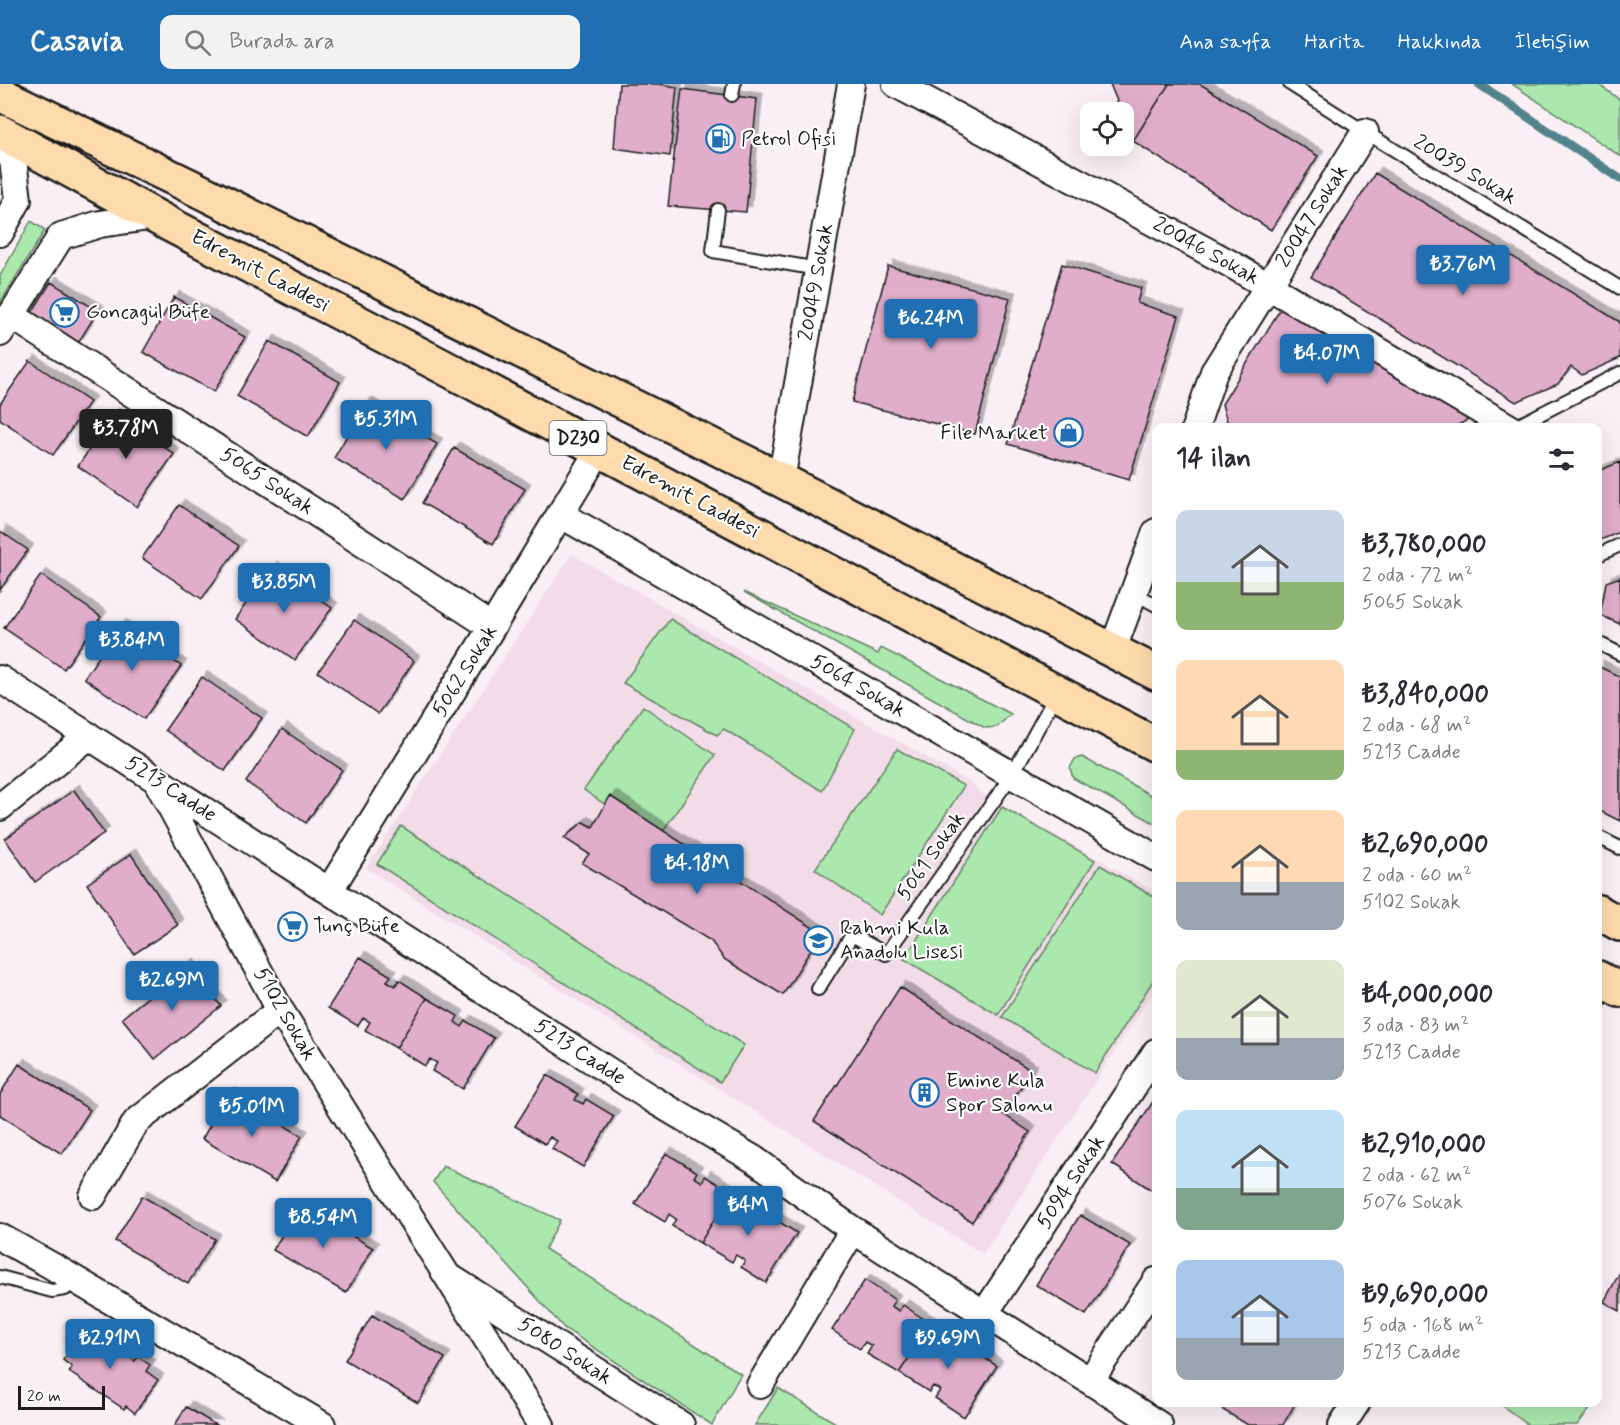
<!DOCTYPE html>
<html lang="tr">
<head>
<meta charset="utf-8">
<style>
	:root { --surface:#fff; --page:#f2f2f3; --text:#2b2b33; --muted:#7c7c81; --accent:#1f6fb2 }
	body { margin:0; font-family:Mynerve,sans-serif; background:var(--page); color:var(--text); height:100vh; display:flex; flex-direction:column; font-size:22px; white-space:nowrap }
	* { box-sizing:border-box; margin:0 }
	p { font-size:20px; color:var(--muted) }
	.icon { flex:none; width:33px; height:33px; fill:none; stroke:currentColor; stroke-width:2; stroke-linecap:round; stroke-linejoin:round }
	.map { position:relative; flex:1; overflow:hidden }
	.details { position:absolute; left:1152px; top:339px; width:450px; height:984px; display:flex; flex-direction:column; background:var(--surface); border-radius:12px; box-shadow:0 6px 24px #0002 }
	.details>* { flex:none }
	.controls { position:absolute; left:1080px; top:18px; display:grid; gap:12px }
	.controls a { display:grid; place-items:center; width:54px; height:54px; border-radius:12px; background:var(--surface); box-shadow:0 6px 24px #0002; font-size:30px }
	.scale { position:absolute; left:18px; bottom:15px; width:87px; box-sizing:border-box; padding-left:6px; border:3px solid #1c1c1c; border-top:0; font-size:16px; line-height:21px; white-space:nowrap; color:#1c1c1c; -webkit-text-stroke:4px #fff; paint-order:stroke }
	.price { position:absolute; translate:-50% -51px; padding:0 14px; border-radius:6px; background:var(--accent); color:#fff; font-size:20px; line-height:39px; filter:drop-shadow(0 2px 3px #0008) }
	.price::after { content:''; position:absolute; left:50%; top:36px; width:18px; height:14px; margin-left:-9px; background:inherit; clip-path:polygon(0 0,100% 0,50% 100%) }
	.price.selected { background:#222; color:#fff }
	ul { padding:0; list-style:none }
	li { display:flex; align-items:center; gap:18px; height:150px; padding:0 24px }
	li span { display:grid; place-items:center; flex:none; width:168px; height:120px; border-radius:12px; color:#555 }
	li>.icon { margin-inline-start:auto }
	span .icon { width:72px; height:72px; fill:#fffc; stroke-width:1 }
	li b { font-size:26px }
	h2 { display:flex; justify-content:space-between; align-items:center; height:72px; padding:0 24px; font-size:26px }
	header { display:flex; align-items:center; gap:36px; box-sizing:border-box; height:84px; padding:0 30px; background:var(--accent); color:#fff }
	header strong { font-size:28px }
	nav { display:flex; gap:33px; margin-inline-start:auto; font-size:21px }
	.search { width:420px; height:54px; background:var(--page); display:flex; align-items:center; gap:15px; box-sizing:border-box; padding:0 21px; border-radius:12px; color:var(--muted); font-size:22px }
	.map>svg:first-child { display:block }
	.built { fill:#f2dce8 }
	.green { fill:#abe8ae; stroke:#648265; stroke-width:1.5 }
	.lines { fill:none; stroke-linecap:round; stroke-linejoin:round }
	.stream { stroke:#53838a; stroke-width:9 }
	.building { fill:#e0aecb; stroke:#1c1c1c; stroke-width:1.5; filter:url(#shadow) }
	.service-casing { stroke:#1c1c1c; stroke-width:16 }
	.minor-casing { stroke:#1c1c1c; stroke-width:30 }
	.trunk-casing { stroke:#1c1c1c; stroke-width:38 }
	.service { stroke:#fff; stroke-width:12 }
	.minor { stroke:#fff; stroke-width:26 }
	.trunk { stroke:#fedbac; stroke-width:33 }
	.labels { text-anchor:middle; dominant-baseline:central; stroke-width:4.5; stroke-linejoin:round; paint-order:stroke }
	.shield { fill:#fff; stroke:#606060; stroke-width:1.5 }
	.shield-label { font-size:20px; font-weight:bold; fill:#1c1c1c }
	.poi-label { font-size:21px; fill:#1c1c1c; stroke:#fff; text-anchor:start }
	.street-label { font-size:21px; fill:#1c1c1c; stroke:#fff }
</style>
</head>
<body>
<header>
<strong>Casavia</strong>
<div class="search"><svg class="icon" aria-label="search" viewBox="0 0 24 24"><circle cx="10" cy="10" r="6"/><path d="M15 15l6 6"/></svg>Burada ara</div>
<nav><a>Ana sayfa</a><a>Harita</a><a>Hakkında</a><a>İletişim</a></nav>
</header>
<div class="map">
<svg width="1620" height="1341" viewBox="0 0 1620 1341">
	<defs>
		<filter id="shadow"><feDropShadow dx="5.5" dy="-5.5" stdDeviation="0" flood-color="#0004"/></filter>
	</defs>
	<rect width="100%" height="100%" fill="#f9eff5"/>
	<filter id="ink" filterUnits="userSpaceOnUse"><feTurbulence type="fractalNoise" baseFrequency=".0167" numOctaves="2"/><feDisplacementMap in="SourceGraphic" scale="12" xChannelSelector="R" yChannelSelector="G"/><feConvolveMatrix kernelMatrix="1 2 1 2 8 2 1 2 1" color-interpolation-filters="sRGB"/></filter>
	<g filter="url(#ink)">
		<!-- built -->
		<path class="built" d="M572,470L973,700L981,709L1156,808V904L983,1170L366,784Z"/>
		<!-- green -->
		<path class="green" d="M1512,0H1598L1620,16V72Z
			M31,137L45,146L0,219V192Z
			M744,508L878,570L881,564L1011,630L997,643L985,644Z
			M670,535L855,645L822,707L724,645L717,651L623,599Z
			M643,622L715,671L657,756L584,706Z
			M897,665L964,702L880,831L815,785Z
			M1082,673L1156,714V740L1073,694L1070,684L1075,675Z
			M1002,723L1095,776L998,931L904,875Z
			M401,742L744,961L720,998L377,780Z
			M1100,781L1156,814V892L1095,989L1002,933Z
			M443,1082L560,1136L545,1165L741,1290L712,1341L564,1244L433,1098Z
			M778,1304L839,1341H755Z
			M1499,1319H1595L1577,1341H1528Z"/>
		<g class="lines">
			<!-- stream -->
			<path class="stream" d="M1479,0L1620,95"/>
		</g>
		<!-- building -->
		<path class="building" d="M619,0H659L677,3L670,72L614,64Z
			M1110,0H1169L1133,57L1124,51V28H1110L1117,17Z
			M1169,0H1200L1318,72L1271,146L1133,57Z
			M682,5L757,15L746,128L668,122Z
			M1375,89L1620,238V274L1582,291L1571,283L1558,300L1516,318L1311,193Z
			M1062,180L1141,204L1137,219L1179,232L1129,396L1008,360Z
			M888,182L1010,214L975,350L852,318Z
			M51,198L98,227L78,259L31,230Z
			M174,213L245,253L214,308L143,268Z
			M1284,219L1472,334L1452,344H1229L1222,320Z
			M269,257L340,298L308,353L237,312Z
			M30,277L90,318L53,371L0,335V320Z
			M366,319L437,360L405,415L334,374Z
			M114,329L174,370L137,423L78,382Z
			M454,364L525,405L493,460L422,419Z
			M1620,378V448L1598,457V387Z
			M179,421L239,462L202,515L142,474Z
			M0,447L28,466L0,506Z
			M272,483L332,524L295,576L235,535Z
			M41,491L101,533L64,585L4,544Z
			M1620,493V540L1600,531L1606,498Z
			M354,536L414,577L378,630L318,588Z
			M121,541L181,582L144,635L84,594Z
			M1598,582L1620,593V737L1598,726Z
			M202,593L262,634L225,687L165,646Z
			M282,645L342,686L306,739L246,698Z
			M74,706L104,749L35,798L5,755Z
			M610,712L821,849L783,911L724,875L711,857L582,779L589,770L564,754L583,738L593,743Z
			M131,770L178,841L134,870L87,800Z
			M360,873L391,892L387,897L395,902L399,896L427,914L396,964L365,946L370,938L363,934L358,942L328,924Z
			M188,881L221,922L155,975L122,934Z
			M900,903L1032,987L1003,1030L1030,1048L972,1138L814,1037Z
			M427,914L458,932L455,938L462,943L466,937L494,954L463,1005L432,987L437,979L430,975L425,982L396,964Z
			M19,980L90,1026L62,1070L0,1031V1010Z
			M547,991L578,1010L575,1016L583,1020L586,1015L614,1032L583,1083L552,1065L557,1057L550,1053L545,1060L515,1042Z
			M229,1009L302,1052L275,1098L202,1055Z
			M1156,1013V1109L1112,1080Z
			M666,1069L697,1088L694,1093L702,1098L705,1092L731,1108L700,1159L672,1142L676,1135L669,1130L665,1138L635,1120Z
			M731,1108L762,1127L758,1133L766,1138L770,1132L797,1149L766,1199L741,1183L745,1177L736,1171L732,1178L700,1159Z
			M142,1112L215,1155L188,1200L115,1157Z
			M300,1121L373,1164L346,1209L273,1166Z
			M1080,1131L1130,1161L1086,1231L1036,1201Z
			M1620,1188V1227L1604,1218Z
			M865,1196L895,1216L891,1222L899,1227L903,1221L931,1240L899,1289L867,1270L872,1262L865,1258L860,1265L832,1246Z
			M372,1231L445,1274L418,1319L345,1276Z
			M931,1240L961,1259L957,1264L966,1270L969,1264L997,1282L964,1333L935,1314L940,1306L933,1302L929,1308L899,1289Z
			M87,1242L95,1249L98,1244L114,1255L110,1260L135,1277L138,1273L150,1281L146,1287L158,1296L135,1329L126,1322L124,1325L69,1288L72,1283L63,1276Z
			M1228,1318H1296L1283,1341H1248L1223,1326Z
			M186,1323L216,1341H175Z"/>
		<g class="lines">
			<defs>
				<path id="service" d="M1290,0L1365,48L1620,204
					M732,11L734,0
					M718,126L713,167L818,185
					M1513,344L1620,289
					M1598,471L1620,461
					M1134,509L1156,521
					M1598,559L1620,570
					M1598,753L1620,764
					M818,905L852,851L886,870L1012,691L1056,611
					M0,1193L52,1207L65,1205L77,1196"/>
				<path id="minor" d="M896,0L1229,179L1510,344
					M0,59L13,76L18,116L0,149
					M11,231L492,543
					M0,249L61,152L100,140L156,132
					M1195,344L1214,288L1365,48
					M781,396L851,0
					M560,430L1156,774
					M1113,565L1156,448
					M0,595L652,1015L755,1076L853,1146L1159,1341
					M158,699L280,926L541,1341
					M0,723L89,652
					M329,807L492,543L599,366
					M93,1112L136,1038L280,926
					M0,1153L52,1182L322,1341
					M454,1196L681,1341
					M985,1229L1156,968
					M1090,1297L1156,1197
					M760,1301L853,1146
					M1342,1341L1357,1318"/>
				<path id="trunk" d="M0,10L192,103L781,396L1156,589
					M0,48L169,140L440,281L1156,661
					M1598,828L1620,840
					M1598,894L1620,906"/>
			</defs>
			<!-- service casing -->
			<use href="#service" class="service-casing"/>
			<!-- minor casing -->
			<use href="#minor" class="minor-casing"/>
			<!-- trunk casing -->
			<use href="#trunk" class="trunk-casing"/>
			<!-- service -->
			<use href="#service" class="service"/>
			<!-- minor -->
			<use href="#minor" class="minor"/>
			<!-- trunk -->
			<use href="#trunk" class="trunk"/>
		</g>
	</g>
	<!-- icons -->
	<defs>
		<symbol id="fuel-ring" viewBox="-11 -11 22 22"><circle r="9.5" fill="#fff" stroke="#1f6fb2" stroke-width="1.5"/><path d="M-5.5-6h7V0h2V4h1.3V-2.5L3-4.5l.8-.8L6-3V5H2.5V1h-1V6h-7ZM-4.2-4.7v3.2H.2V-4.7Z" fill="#1f6fb2"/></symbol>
		<symbol id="supermarket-ring" viewBox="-11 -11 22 22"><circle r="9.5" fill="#fff" stroke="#1f6fb2" stroke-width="1.5"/><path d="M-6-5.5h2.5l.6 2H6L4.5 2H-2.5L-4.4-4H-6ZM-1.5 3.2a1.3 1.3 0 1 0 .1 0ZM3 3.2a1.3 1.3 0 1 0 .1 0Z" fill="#1f6fb2"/></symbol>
		<symbol id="shop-ring" viewBox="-11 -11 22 22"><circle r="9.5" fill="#fff" stroke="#1f6fb2" stroke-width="1.5"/><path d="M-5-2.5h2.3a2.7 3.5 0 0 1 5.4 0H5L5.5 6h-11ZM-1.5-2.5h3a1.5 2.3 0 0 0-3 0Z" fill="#1f6fb2"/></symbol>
		<symbol id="school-ring" viewBox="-11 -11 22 22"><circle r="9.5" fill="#fff" stroke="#1f6fb2" stroke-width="1.5"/><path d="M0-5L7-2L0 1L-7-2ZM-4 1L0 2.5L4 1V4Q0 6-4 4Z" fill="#1f6fb2"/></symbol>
		<symbol id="building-ring" viewBox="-11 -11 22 22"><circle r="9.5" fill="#fff" stroke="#1f6fb2" stroke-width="1.5"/><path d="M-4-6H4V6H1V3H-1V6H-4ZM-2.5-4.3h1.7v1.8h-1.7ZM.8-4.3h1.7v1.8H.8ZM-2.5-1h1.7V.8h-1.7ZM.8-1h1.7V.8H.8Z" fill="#1f6fb2"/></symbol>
	</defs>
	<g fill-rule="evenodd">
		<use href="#fuel-ring" x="704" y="38" width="33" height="33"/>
		<use href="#supermarket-ring" x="48" y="212" width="33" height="33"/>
		<use href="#shop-ring" x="1052" y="332" width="33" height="33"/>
		<use href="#supermarket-ring" x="276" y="826" width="33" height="33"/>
		<use href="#school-ring" x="802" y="840" width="33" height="33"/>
		<use href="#building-ring" x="908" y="992" width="33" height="33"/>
	</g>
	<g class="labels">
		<!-- shield labels -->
		<rect class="shield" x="549.5" y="337" width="57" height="34" rx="4.5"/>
		<g class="shield-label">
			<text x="578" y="354">D230</text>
		</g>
		<!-- poi labels -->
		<g class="poi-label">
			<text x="741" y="55">Petrol Ofisi</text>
			<text x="86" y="228">Goncagül Büfe</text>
			<text x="1048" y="349" text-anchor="end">File Market</text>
			<text x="313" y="842">Tunç Büfe</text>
			<text x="840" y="844">Rahmi Kula<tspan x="840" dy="24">Anadolu Lisesi</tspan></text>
			<text x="946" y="997">Emine Kula<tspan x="946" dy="24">Spor Salonu</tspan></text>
		</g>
		<!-- street labels -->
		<g class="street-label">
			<text transform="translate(1465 86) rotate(31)">20039 Sokak</text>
			<text transform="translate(1312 132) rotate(-58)">20047 Sokak</text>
			<text transform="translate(1206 167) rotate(29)">20046 Sokak</text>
			<text transform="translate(260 187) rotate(28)">Edremit Caddesi</text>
			<text transform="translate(816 198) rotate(-80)">20049 Sokak</text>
			<text transform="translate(267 397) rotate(33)">5065 Sokak</text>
			<text transform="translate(690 413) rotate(28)">Edremit Caddesi</text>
			<text transform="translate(465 587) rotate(-58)">5062 Sokak</text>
			<text transform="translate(858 602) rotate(30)">5064 Sokak</text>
			<text transform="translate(171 705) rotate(33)">5213 Cadde</text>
			<text transform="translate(931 772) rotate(-55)">5061 Sokak</text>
			<text transform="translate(285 930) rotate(60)">5102 Sokak</text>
			<text transform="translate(580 968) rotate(33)">5213 Cadde</text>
			<text transform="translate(1071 1098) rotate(-57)">5094 Sokak</text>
			<text transform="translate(565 1267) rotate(33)">5080 Sokak</text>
		</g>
	</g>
</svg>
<div class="controls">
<a><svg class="icon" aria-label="locate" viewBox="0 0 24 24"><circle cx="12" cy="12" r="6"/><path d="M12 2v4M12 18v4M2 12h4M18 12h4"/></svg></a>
</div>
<div class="scale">20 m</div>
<b class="price" style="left:1463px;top:212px">₺3.76M</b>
<b class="price" style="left:931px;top:266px">₺6.24M</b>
<b class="price" style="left:1327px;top:301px">₺4.07M</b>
<b class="price" style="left:386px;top:367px">₺5.31M</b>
<b class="price selected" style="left:126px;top:376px">₺3.78M</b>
<b class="price" style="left:284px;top:530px">₺3.85M</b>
<b class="price" style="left:132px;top:588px">₺3.84M</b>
<b class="price" style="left:697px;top:811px">₺4.18M</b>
<b class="price" style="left:172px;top:928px">₺2.69M</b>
<b class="price" style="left:252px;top:1054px">₺5.01M</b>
<b class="price" style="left:748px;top:1153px">₺4M</b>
<b class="price" style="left:323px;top:1165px">₺8.54M</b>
<b class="price" style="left:110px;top:1286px">₺2.91M</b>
<b class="price" style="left:948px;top:1286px">₺9.69M</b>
<section class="details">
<h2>14 ilan<svg class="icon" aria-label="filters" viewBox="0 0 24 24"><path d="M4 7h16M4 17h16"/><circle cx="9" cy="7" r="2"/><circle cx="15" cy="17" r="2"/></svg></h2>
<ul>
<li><span style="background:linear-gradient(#c9d6e8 60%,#8fb573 0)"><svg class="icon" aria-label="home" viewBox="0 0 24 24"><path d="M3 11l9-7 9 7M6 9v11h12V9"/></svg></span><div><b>₺3,780,000</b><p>2 oda · 72 m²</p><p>5065 Sokak</p></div></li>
<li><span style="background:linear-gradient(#ffd9b3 75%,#8fb573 0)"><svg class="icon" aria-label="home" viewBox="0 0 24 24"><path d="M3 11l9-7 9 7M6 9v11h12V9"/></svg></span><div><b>₺3,840,000</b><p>2 oda · 68 m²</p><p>5213 Cadde</p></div></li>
<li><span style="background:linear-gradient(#ffd9b3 60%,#9aa5b1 0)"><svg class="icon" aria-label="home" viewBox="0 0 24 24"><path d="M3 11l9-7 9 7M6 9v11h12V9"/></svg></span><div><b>₺2,690,000</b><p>2 oda · 60 m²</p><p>5102 Sokak</p></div></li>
<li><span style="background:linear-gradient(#dfe7d0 65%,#9aa5b1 0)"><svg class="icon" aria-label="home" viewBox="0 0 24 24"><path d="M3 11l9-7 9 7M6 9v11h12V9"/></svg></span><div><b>₺4,000,000</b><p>3 oda · 83 m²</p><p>5213 Cadde</p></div></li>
<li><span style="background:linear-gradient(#bfe0f5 65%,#7fa58c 0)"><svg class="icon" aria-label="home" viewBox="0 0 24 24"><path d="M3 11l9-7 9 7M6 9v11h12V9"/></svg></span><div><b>₺2,910,000</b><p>2 oda · 62 m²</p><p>5076 Sokak</p></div></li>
<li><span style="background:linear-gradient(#a9c7e8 65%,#9aa5b1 0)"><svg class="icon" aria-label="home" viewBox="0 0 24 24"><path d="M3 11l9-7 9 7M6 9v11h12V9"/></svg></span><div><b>₺9,690,000</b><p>5 oda · 168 m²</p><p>5213 Cadde</p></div></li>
</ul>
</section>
</div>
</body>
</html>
